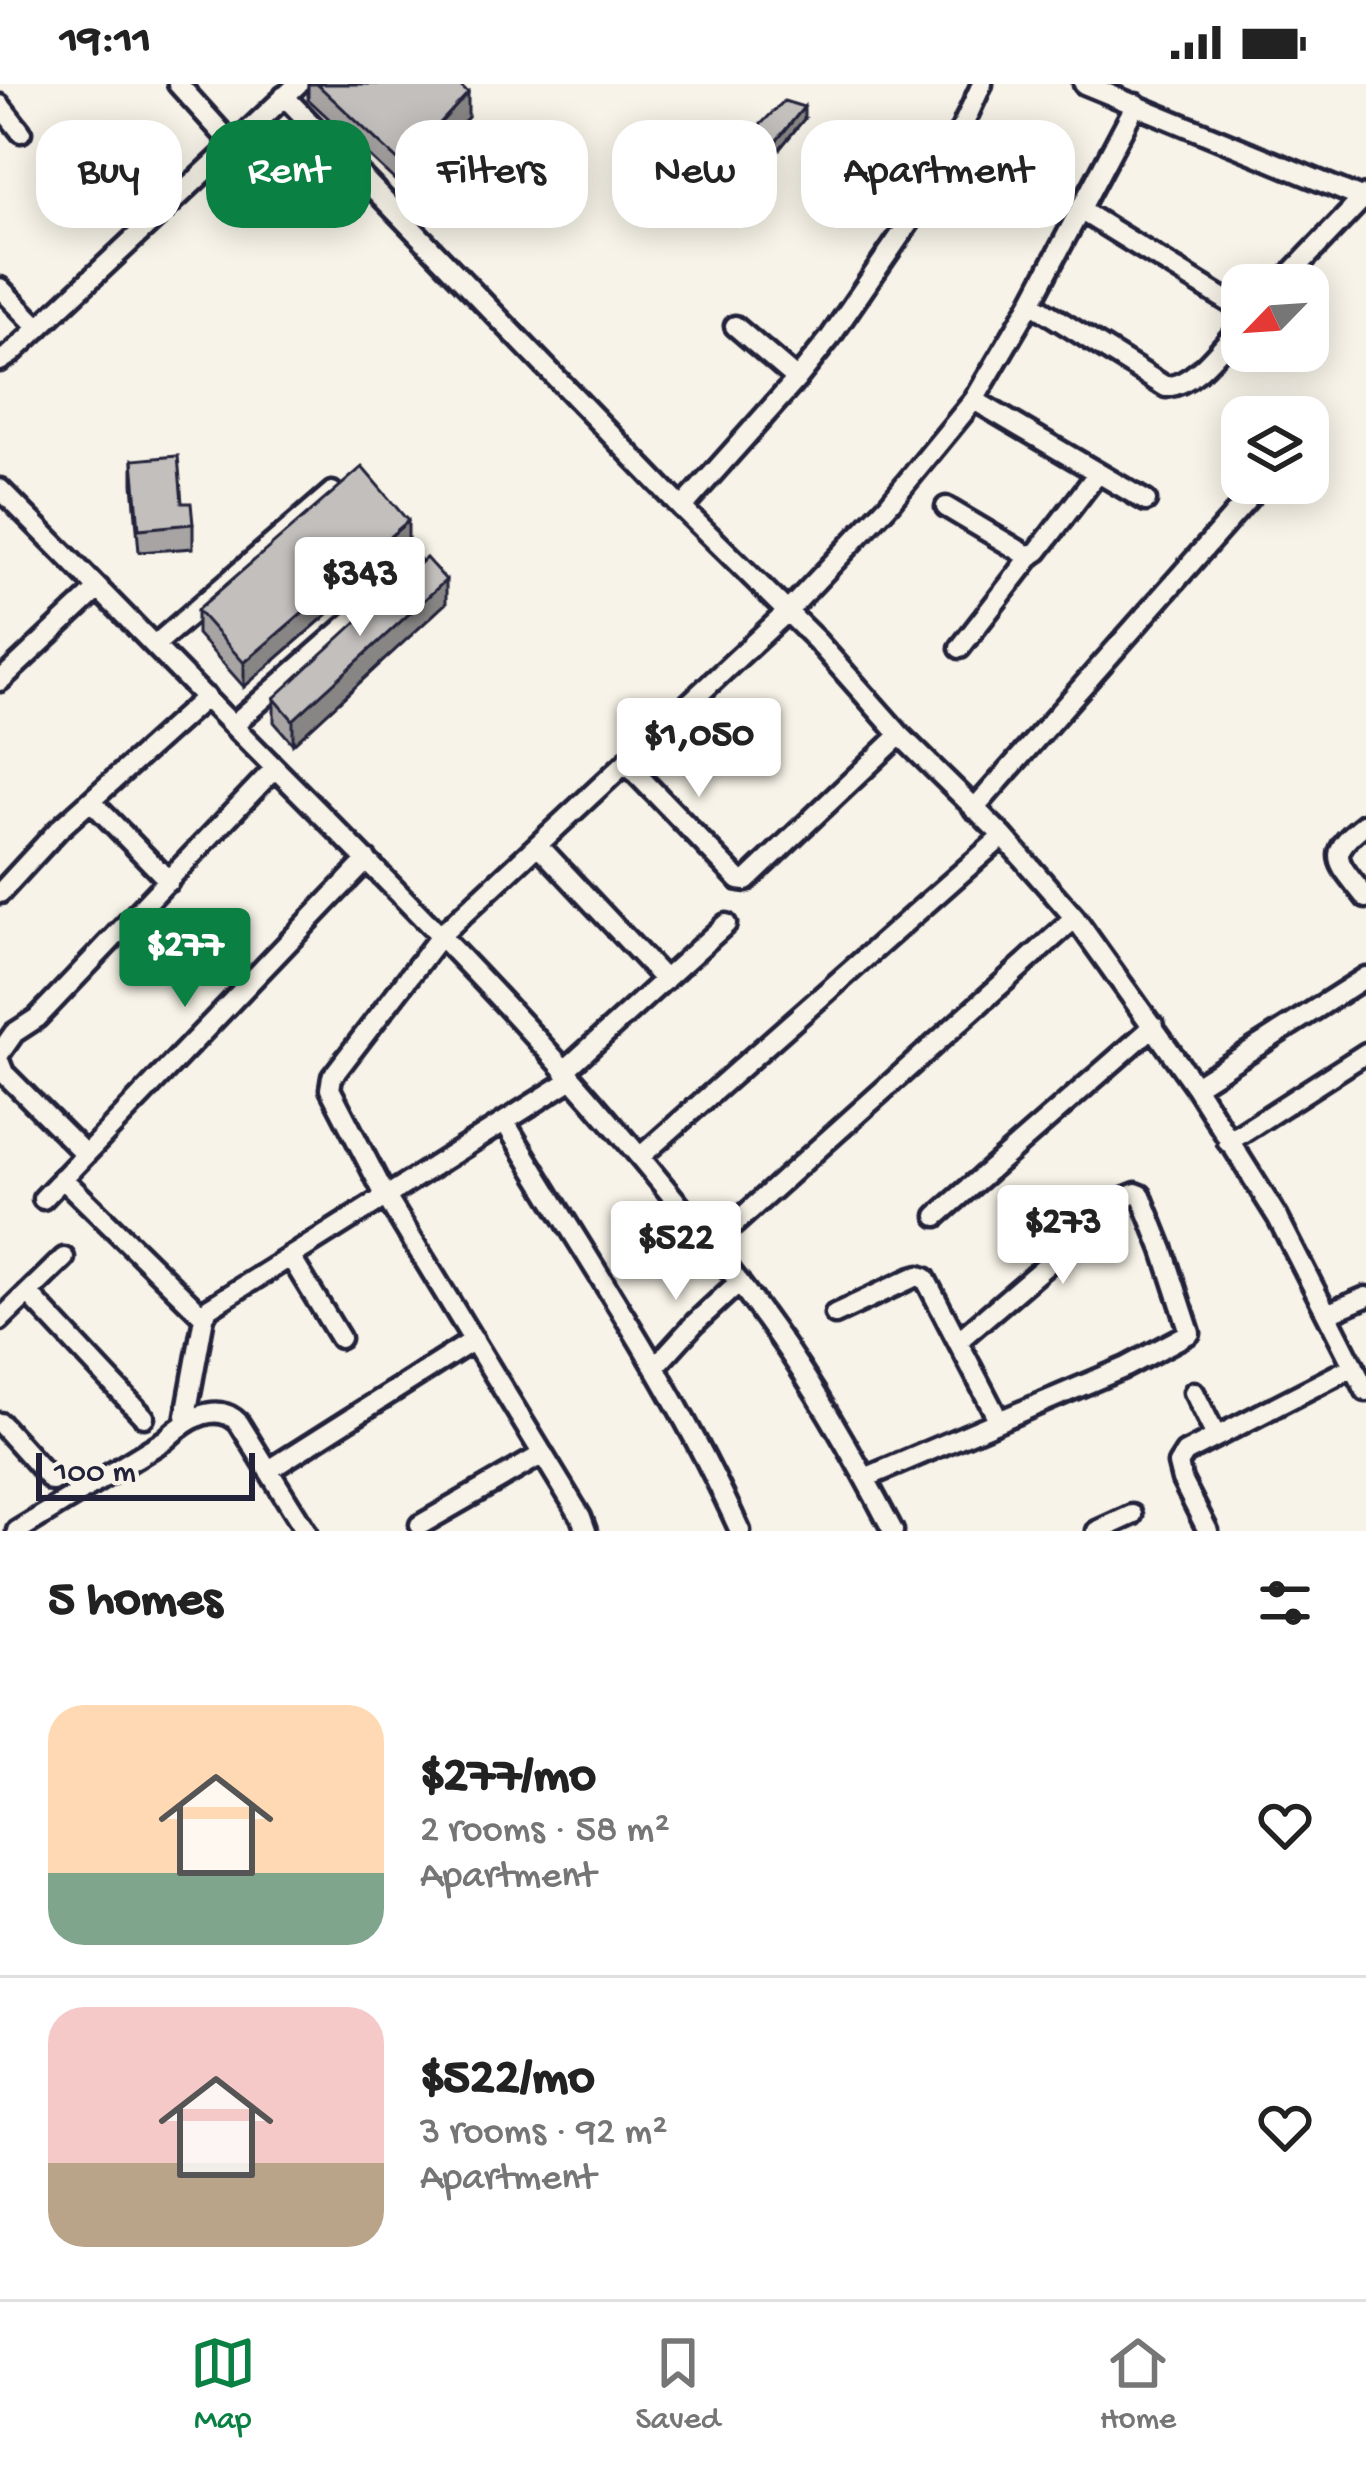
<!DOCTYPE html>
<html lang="en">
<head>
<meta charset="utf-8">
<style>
	:root { --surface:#fff; --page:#f6f6f6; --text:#222; --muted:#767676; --line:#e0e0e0; --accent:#0b8043 }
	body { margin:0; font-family:"Gochi Hand",sans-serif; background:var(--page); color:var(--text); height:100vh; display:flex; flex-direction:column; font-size:45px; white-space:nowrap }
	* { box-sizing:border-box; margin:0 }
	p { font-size:39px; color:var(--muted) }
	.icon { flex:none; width:66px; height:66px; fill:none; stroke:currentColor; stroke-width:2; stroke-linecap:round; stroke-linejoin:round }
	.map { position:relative; height:1447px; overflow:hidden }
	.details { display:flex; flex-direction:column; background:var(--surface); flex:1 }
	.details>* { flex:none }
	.banner { position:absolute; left:36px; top:36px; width:1296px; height:108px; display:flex; gap:24px }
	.needle { width:78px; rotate:245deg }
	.tools { position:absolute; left:1221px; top:180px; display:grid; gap:24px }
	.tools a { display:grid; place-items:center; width:108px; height:108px; border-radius:24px; background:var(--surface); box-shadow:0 6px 30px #0003; font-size:60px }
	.scale { position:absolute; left:36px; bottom:30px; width:219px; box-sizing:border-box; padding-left:12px; border:6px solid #22223b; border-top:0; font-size:33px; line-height:42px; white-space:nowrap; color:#22223b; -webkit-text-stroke:9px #f7f3e8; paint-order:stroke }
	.price { position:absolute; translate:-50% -102px; padding:0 27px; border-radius:12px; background:#fff; color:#222; font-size:39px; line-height:78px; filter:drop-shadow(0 3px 6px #0008) }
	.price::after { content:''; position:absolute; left:50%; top:72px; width:36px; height:27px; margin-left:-18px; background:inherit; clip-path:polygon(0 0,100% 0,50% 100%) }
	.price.current { background:var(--accent); color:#fff }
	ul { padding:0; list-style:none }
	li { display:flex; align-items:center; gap:36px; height:300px; padding:0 48px }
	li+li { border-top:3px solid var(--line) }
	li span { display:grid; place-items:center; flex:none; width:336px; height:240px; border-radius:36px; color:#555 }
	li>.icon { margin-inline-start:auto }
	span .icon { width:144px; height:144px; fill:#fffc; stroke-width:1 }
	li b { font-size:51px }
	h2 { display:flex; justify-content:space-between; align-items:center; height:144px; padding:0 48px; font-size:51px }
	.tag { padding:0 42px; border-radius:36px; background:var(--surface); box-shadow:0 6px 30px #0003; font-size:42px; line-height:108px }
	.tag.current { background:var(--accent); color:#fff }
	.status { display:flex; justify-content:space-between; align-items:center; height:84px; padding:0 60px; background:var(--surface); direction:ltr }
	.status svg { height:33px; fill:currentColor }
	.tabs { display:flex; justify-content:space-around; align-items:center; height:168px; border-top:3px solid var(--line); background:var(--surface); font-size:33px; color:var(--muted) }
	.tabs a { display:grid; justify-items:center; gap:6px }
	.tabs .current { color:var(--accent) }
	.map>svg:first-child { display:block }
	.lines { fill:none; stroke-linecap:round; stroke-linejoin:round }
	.minor-casing { stroke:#22223b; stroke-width:27 }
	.minor { stroke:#f7f3e8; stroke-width:18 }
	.wall { fill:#a7a4a3; stroke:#22223b; stroke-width:3 }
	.shaded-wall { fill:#888684; stroke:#22223b; stroke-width:3 }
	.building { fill:#c2bfbd; stroke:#22223b; stroke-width:3 }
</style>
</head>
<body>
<div class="status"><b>19:11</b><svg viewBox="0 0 49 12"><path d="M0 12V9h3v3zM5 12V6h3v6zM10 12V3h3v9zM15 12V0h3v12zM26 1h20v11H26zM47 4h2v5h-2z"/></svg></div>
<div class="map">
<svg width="1366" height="1447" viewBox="0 0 1366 1447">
	<rect width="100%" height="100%" fill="#f7f3e8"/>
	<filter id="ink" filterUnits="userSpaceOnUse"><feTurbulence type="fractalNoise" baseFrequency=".00833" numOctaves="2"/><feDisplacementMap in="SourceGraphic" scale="24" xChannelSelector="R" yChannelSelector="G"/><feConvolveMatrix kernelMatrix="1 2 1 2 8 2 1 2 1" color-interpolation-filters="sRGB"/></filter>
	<g filter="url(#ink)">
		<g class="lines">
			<defs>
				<path id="minor" d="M178,0L234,62
					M1084,0L1366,116
					M284,12L682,424L816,556L900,651L1003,752L1075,834L1195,1002L1278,1134L1366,1307
					M0,21L21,48
					M1080,126L1242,226
					M1280,201L1366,111
					M0,204L39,244
					M1031,219L1166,303C1197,300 1221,262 1242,241
					M735,242L797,295
					M0,277L11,270L298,0
					M974,316L1146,417
					M0,405C94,499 186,595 280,689C455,864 629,1042 773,1245C818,1308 857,1378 893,1447
					M946,423L1025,470L1032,471L1038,467L1098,389
					M682,424L797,295L829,255L937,98L982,0
					M155,561L332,408
					M960,564L1032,471
					M0,597L99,504
					M233,641L412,484
					M626,679L739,796L746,797L900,651
					M91,717L169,797
					M974,725L1262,399
					M1366,739C1323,772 1338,777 1366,814
					M538,761L665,896
					M0,809L58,746L206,613
					M0,969L14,949L37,934L275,684
					M0,979L4,989L85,1070
					M564,987L726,840
					M1195,1002L1366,893
					M505,1038C585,1173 676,1303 740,1447
					M1228,1058L1366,969
					M641,1072L1003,752
					M62,1094L204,1233
					M43,1115L367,776
					M937,1132L1154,942
					M710,1162L1075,834
					M290,1172L340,1254
					M28,1209L144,1333
					M1329,1229L1366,1213
					M835,1230L912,1194L919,1192L925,1194L999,1337
					M0,1236L64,1174
					M656,1282L695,1239L739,1198
					M1194,1308L1216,1352
					M185,1337L204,1233L209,1224L572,995
					M0,1339L52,1397
					M269,1386L474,1256
					M865,1394L1126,1283L1190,1249L1163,1166L1141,1111L1136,1109L1126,1113L958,1257
					M420,1441L543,1370
					M17,1447L165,1356C184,1338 216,1315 239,1339L306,1447
					M586,1447L581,1433L385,1111L330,1005L332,993L441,851L786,529L888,421L974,316L1031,219L1136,20
					M1097,1447L1132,1431
					M1208,1447L1182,1396L1178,1380L1185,1369L1354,1282"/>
			</defs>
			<!-- minor casing -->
			<use href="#minor" class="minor-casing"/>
			<!-- minor -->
			<use href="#minor" class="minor"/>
		</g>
		<!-- wall -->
		<path class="wall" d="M308,0H458L468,33L402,103L308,15Z
			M804,35L773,73L758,55V43Z
			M328,77L264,138L243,116V98Z
			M133,376L182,419L193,440V464L139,468L133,400Z
			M408,460L244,603L197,550V526Z
			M446,519L293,660L274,638V614Z"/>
		<!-- shaded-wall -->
		<path class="shaded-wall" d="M468,9V33L402,103V80Z
			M804,23V35L773,73V61Z
			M328,59V77L264,138V120Z
			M408,437V460L244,603V579Z
			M446,496V519L293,660V636Z"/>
		<!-- building -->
		<path class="building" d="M317,0H458L468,9L402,80Z
			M784,17L804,23L773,61L758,43Z
			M307,38L328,59L264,120L243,98Z
			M178,372L182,419H191L193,440L139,445L133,376Z
			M362,383L408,437L244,579L197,526Z
			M426,474L446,496L293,636L274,614Z"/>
	</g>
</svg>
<div class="tools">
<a><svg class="needle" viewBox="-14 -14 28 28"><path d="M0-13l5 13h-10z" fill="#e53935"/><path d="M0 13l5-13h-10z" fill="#767676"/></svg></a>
<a><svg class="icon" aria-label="layers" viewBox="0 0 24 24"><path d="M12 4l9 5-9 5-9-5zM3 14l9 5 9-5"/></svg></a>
</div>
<div class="scale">100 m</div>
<b class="price" style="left:360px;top:555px">$343</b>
<b class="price" style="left:699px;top:716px">$1,050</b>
<b class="price current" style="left:185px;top:926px">$277</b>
<b class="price" style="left:1063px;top:1203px">$273</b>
<b class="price" style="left:676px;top:1219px">$522</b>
<div class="banner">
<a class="tag">Buy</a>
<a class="tag current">Rent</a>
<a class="tag">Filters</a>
<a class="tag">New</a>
<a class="tag">Apartment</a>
</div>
</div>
<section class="details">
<h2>5 homes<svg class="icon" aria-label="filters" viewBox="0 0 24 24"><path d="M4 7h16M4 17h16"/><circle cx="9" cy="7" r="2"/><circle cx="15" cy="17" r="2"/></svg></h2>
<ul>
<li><span style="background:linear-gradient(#ffd9b3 70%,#7fa58c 0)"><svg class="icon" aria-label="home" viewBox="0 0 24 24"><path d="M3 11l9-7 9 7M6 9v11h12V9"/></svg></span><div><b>$277/mo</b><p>2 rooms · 58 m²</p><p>Apartment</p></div><svg class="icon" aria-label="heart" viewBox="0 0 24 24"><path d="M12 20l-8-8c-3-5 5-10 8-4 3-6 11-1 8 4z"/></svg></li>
<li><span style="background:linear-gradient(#f6c9c9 65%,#b9a48a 0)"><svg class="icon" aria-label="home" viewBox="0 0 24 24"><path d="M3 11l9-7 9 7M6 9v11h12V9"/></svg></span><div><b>$522/mo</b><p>3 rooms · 92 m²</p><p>Apartment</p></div><svg class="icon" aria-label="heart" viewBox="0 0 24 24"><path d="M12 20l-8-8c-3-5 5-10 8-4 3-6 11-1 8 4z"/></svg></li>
</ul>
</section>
<nav class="tabs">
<a class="current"><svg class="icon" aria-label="map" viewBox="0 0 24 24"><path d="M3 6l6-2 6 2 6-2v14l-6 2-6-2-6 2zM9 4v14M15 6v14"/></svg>Map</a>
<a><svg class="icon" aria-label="saved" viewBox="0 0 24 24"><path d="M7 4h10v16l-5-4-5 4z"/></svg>Saved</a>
<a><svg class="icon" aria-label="home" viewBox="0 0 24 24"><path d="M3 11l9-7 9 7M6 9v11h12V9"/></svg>Home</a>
</nav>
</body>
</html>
